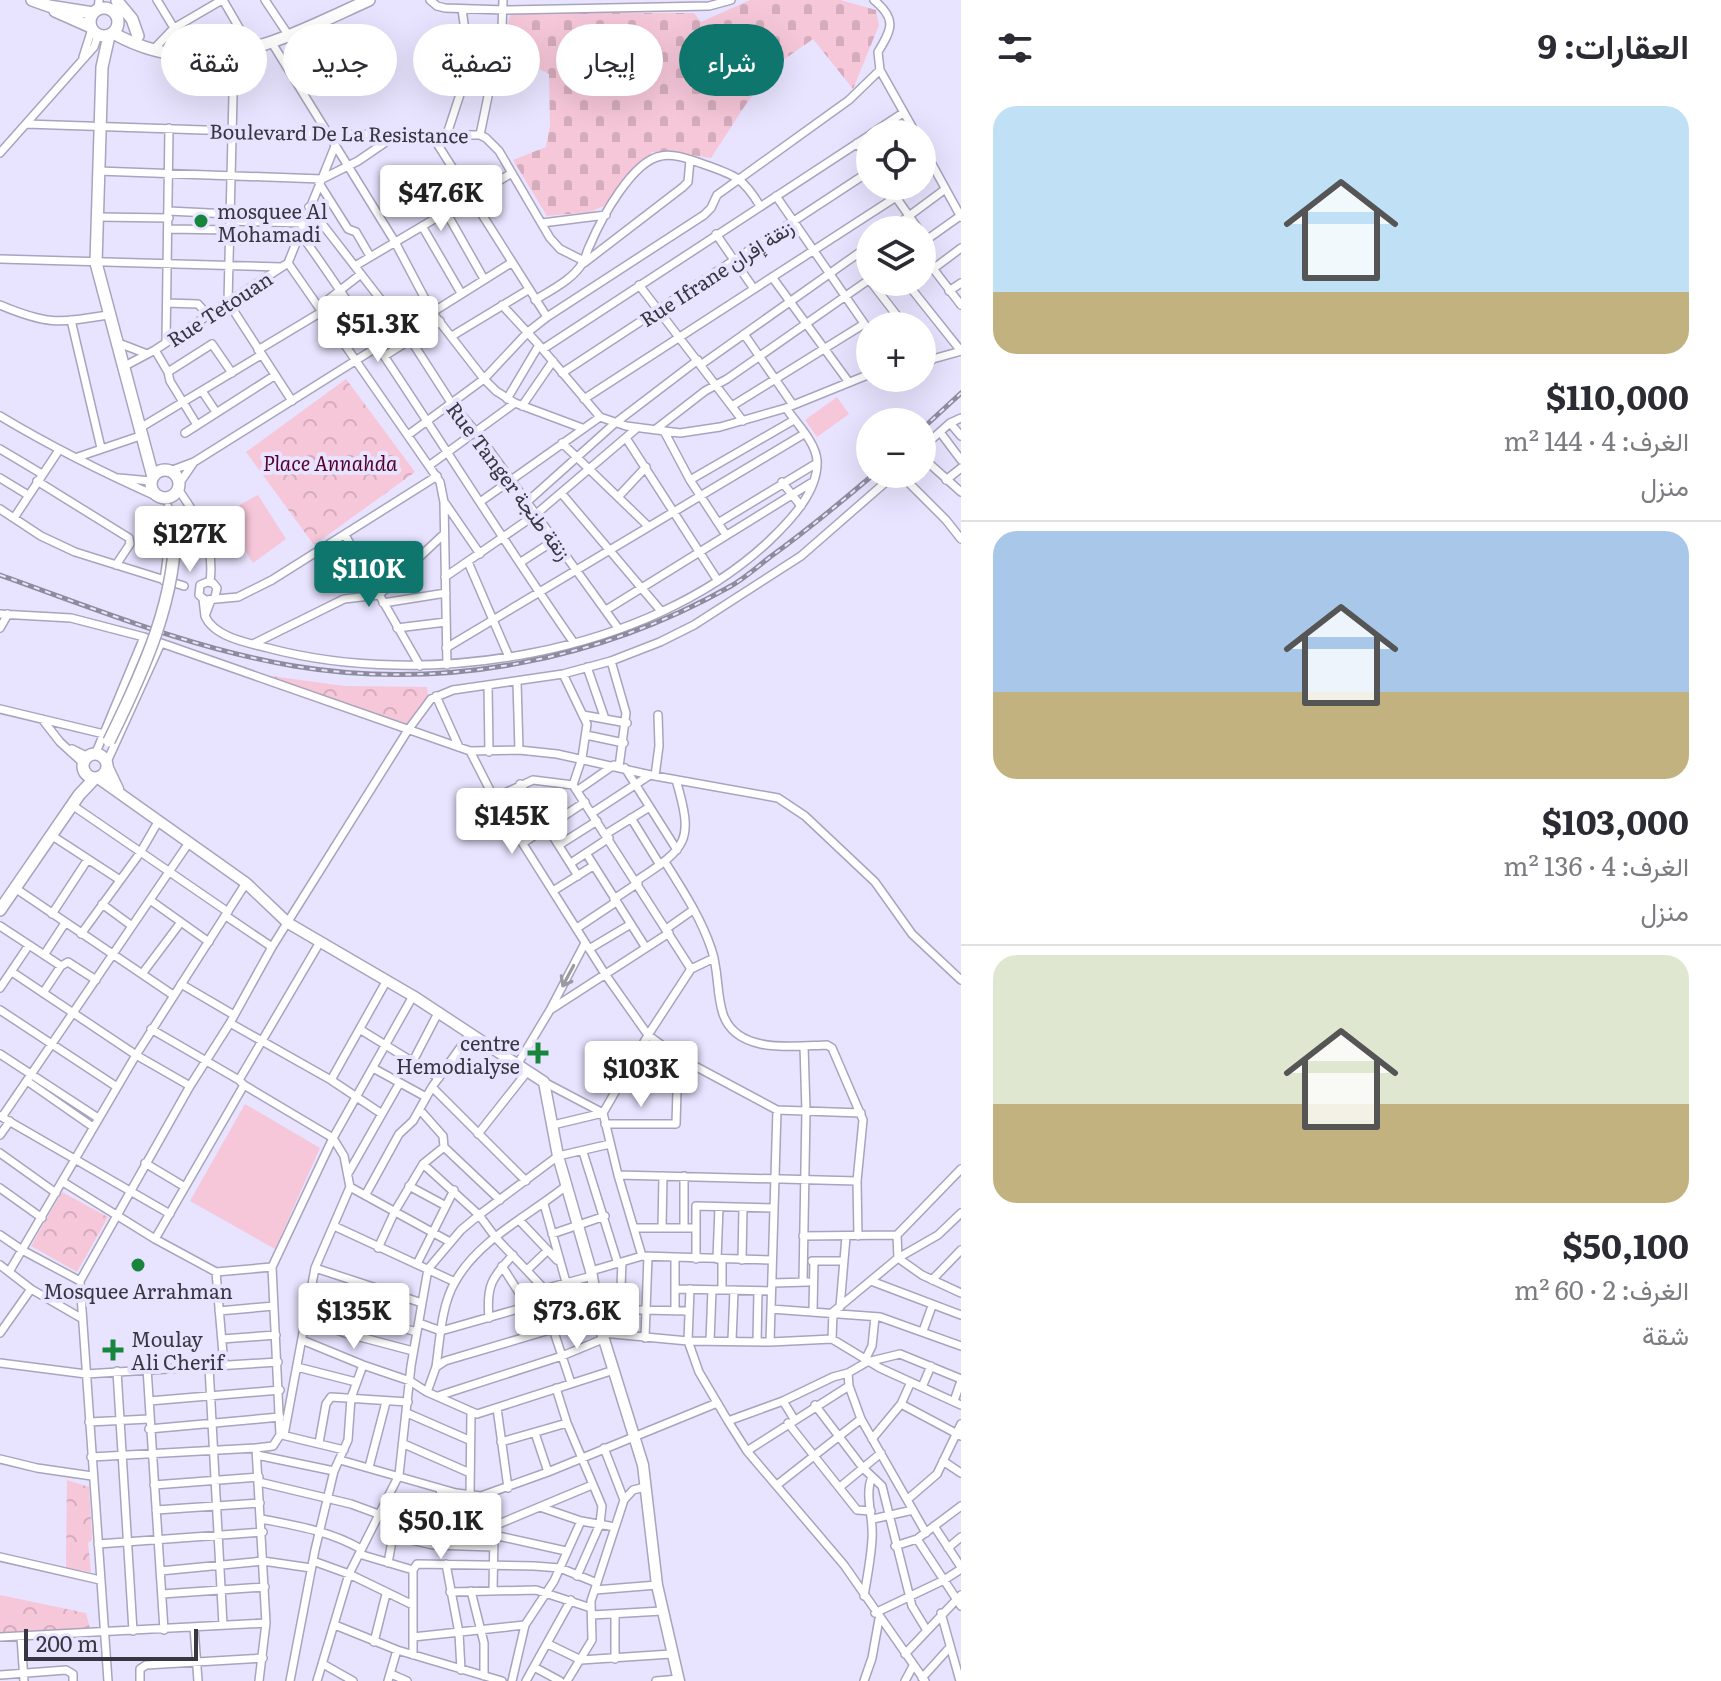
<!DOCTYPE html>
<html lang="ar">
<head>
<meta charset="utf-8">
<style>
	:root { --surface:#fff; --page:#f2f2f3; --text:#2b2b33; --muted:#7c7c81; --line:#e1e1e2; --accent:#0f766e }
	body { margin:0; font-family:Literata,Vazirmatn,serif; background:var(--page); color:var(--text); direction:rtl; height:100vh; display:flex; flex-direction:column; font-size:30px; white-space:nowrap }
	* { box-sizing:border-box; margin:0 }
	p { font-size:26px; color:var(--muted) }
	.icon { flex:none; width:44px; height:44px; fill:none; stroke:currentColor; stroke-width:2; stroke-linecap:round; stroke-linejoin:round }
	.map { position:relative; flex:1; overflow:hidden; direction:ltr }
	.side { display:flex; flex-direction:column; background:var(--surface); width:760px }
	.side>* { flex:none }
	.top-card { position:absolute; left:24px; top:24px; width:760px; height:72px; direction:rtl; display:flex; gap:16px }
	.controls { position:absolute; left:856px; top:120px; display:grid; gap:16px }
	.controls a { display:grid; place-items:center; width:80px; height:80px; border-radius:50%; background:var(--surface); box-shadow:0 8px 32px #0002; font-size:40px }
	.scale { position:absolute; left:24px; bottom:20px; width:174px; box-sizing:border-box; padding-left:8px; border:4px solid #383640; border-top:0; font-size:22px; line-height:28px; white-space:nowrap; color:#383640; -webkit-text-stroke:6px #e8e3fe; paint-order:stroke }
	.price { position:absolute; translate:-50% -68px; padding:0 18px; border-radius:8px; background:#fff; color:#222; font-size:26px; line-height:52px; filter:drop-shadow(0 2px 4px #0008) }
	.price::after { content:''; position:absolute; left:50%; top:48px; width:24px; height:18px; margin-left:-12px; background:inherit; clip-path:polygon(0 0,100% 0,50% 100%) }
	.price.current { background:var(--accent); color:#fff }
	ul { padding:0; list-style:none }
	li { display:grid; align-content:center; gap:16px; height:424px; padding:0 32px }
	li+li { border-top:2px solid var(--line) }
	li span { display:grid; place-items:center; height:248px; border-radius:24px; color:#555 }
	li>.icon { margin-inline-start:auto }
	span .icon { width:144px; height:144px; fill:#fffc; stroke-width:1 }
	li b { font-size:34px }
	h2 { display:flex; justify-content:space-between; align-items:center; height:96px; padding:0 32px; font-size:34px }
	.chip { padding:0 28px; border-radius:36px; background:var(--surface); box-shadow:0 8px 32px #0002; font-size:28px; line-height:72px }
	.chip.current { background:var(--accent); color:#fff }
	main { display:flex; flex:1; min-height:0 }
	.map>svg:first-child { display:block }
	.cemetery { fill:url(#cemetery-stones) }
	.park { fill:url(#park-crowns) }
	.pitch { fill:#f6c7d9 }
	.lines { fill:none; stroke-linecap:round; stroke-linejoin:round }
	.minor-casing { stroke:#a9a4bd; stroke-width:10 }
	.secondary-casing { stroke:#a9a4bd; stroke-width:13 }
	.primary-casing { stroke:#a9a4bd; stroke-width:14 }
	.minor { stroke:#fff; stroke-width:7 }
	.secondary { stroke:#fff; stroke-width:10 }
	.primary { stroke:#fff; stroke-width:11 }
	.rail-casing { stroke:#8e8b9d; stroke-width:5 }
	.rail { stroke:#e8e3fe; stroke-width:2; stroke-dasharray:6; stroke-linecap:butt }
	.primary-bridge-casing { stroke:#a9a4bd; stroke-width:14; stroke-linecap:butt }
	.primary-bridge { stroke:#fff; stroke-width:11 }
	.oneway { stroke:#9c9aa0 }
	.poi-dot { fill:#17853c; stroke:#e8e3fe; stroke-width:3 }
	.labels { text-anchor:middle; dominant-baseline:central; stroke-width:8; stroke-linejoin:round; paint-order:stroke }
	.street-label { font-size:20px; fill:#383640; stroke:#e8e3fe }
	.poi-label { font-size:20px; fill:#383640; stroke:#e8e3fe; text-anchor:start }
	.park-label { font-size:20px; font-style:italic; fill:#530231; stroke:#e8e3fe }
</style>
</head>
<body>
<main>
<section class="side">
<h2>العقارات: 9<svg class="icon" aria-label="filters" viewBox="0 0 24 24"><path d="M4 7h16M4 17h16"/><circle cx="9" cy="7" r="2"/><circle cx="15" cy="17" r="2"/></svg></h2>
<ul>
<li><span style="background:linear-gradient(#bfe0f5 75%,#c2b280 0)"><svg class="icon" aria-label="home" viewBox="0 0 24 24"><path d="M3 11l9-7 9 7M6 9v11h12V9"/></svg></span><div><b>$110,000</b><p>الغرف: 4 · 144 m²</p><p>منزل</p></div></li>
<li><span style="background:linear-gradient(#a9c7e8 65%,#c2b280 0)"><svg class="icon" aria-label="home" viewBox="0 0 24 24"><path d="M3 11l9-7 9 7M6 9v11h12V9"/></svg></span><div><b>$103,000</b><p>الغرف: 4 · 136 m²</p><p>منزل</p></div></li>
<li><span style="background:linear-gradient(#dfe7d0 60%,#c2b280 0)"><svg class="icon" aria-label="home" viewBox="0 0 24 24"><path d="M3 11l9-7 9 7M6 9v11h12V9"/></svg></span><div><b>$50,100</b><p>الغرف: 2 · 60 m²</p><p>شقة</p></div></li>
</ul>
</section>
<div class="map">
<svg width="961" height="1681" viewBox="0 0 961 1681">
	<defs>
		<pattern id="cemetery-stones" width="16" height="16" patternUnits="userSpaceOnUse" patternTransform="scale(2)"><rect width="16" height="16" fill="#f6c7d9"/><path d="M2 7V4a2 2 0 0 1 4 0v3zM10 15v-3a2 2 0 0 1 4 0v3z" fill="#d4acbb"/></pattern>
		<pattern id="park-crowns" width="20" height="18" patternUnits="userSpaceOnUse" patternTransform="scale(2)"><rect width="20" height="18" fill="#f6c7d9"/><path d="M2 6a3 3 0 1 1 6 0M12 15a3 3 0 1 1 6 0" fill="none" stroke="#d4acbb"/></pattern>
	</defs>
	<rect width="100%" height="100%" fill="#e8e3fe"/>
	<!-- cemetery -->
	<path class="cemetery" d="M750,0H840L876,10L879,25L853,89L813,39L779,63L746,104L711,158L673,152H652L609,204L590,212L547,216L513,160L546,147L550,125L549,74L500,49L511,13H694L701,22Z"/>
	<!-- park -->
	<path class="park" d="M346,379L415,472L314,545L246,452Z
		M264,675L344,686L427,687L428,696L407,724L264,678Z
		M62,1192L108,1217L77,1272L31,1246Z
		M67,1480L89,1487L92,1540L88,1543L91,1572L66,1568Z
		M0,1595L86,1613L90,1628L0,1636Z"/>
	<!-- pitch -->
	<path class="pitch" d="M837,397L849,414L817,437L805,420Z
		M258,495L286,539L253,563L221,515Z
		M245,1104L320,1148L275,1249L190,1201Z"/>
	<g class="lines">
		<defs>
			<path id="minor" d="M157,0L174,28L186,55
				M223,0L252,50
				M265,0L289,36
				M430,0L437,6L445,8L504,10L709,6L731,0
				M874,0C897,19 892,29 878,52L880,70L916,134
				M98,9L99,0
				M272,43L395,242L432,312L484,379L496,391L515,403L582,428
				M154,49L174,28L222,0
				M234,54L228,302L292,401
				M83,57L92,29
				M26,124L327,134L480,135L486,138L499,151L550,238L560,249L584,261
				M431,134L547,317
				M447,134L467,73L469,60L462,9
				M871,134L903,113
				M480,135L502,28L503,0
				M857,143L870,161
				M922,146L961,217
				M0,153L94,47L98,35
				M98,171L322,179L358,161L396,135
				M319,183L348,229L356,232L370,256
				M888,186L919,230
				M776,196L870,332
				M309,207L405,331L452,404L477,433L618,628
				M169,211L229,214
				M446,212L484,279
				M98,217L169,218
				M229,221L303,223
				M542,223L606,215
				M422,226L461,293
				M169,229L229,230
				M890,230L944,190
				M300,233C396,367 480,508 574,643
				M716,234L754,289
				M922,243L960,216
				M922,254L961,305
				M0,259L281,267
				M288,263L440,482L444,502L447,665
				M584,263L683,187L688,182L690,160
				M355,266L512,173
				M933,269L961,248
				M772,277L848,381
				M871,282L905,326
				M906,282L961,351
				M639,285L743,421
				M949,291L961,283
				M535,300C551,290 574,279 583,262C586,257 587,250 590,245C601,219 632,161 661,156C674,153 691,160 703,164C734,175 743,177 760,206
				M167,303L198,304L207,314
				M0,305C48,325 57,323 108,315
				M502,305L539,345L600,417L626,426L680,433L720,427L786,408L870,374
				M320,306L361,274
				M71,320L101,448
				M744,334L793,405
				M452,336L528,290
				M116,342L147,354
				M166,342L169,128
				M922,347L932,360
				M543,349L870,135
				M155,350L168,372L170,381L197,425
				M258,350L323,311
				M386,355L440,321
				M922,362L961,351
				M702,364L870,245
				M123,367L155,350L288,263L335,146
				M168,372L212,344L232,373
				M562,373L870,171
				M202,391L216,412
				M507,399L539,345
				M584,399L896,197
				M522,406L553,361
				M732,406L864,324
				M0,416C50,446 104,473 158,497
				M950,423L961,436
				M140,428L261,355
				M656,429L705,391L727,379L870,279
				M664,431L690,480L726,535
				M940,432L961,460
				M185,433L274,376
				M408,435L484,379L528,332L547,317L704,215L711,208L717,195L849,100L880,70
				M626,438L718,581
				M562,443L648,526
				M922,448L950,423L961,418
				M0,449L42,474
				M78,457L143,435
				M922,457L961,492
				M430,465L515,403
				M170,471L194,462L511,263
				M900,474L946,520L961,539
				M0,478L28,495
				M119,478L151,481
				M690,480L794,420
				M946,480L961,468
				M37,481L129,538L130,544L116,565
				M782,482L801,506
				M179,484L194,462
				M178,489C199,519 215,543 210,582
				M562,494L661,611
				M618,497L646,467
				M480,502L600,417
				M527,502L614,424L698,360
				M445,503L480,554
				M0,509L41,536L75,552L184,586
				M14,518L59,450
				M718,523L817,463
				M345,535L420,666
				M468,562L509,657
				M521,562L555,540
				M445,577L535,515L637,428
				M164,581L168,551V507
				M215,597L217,588L213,583L207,582L200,585L199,595L205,600L238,597L272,580L437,476
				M203,599L205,616L211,600
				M383,603L446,593
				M606,610L811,483
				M0,614L71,618L144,637L470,751L519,750L557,754L655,776L778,798L805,816L875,882L912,934L961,980
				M205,616C214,637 248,643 268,648C425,690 648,655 769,541C790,521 819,491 817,460C815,441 796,423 786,408
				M0,628L8,614
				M397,628L446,622
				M253,644L344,599L379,595L444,534
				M446,648L804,434
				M611,661L626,713L619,767
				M587,667L604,716
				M563,674L587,724L582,758L573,785
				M517,682L519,750
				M488,685L489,752
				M436,696L459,747
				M0,709L104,734
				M583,715L627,723
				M42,719L60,742L83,763
				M586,735L624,743
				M72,749L88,757
				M97,750L144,637
				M470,751L494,798L605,974L648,1035L678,1057L777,1110L861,1113
				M106,764L161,643
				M625,768L677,850
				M655,776L659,746L658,715
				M520,784L578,876
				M578,790L614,765
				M494,798L533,780L573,785L691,969
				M72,805L228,912
				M592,813L650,775
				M631,818L660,865
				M606,834L648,808
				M51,835L120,880
				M523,843L585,802
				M559,845L597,821
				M586,853L646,948
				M665,862C682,889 701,918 711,948C719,969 716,993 723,1014C737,1055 795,1046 827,1045L832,1048L863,1120L857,1181L858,1236
				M571,863L609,838
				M636,881C688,847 694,841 676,780
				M15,888L173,995
				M553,891L593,866
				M614,899L638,883
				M150,900L209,942
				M102,904L132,926
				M52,914L88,859
				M226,916L272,947
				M0,926L61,966L68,962L96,980
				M577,928L616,902
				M666,929L693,910
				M81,934L140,853L158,822
				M589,949L631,924
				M44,955L65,923
				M12,972L136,1055L190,1086
				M142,974L181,922
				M181,984L234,1015
				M0,988L29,945
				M43,993L61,966
				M0,1010L117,1087
				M550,1010L669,933
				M230,1023L331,1080L382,1114
				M151,1029L239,1080
				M361,1030L439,1078
				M0,1054L98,1118
				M412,1063L438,1013
				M517,1065L550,1010L585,943
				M373,1068L426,1097
				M331,1080L387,980
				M27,1081L93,1127
				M544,1082L603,1113L618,1175L642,1256L772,1260
				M244,1085L333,1138L344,1156L350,1187L315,1268L284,1435
				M432,1087L526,1181
				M0,1116L170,1214
				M2,1117L188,844
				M605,1124H676L678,1057
				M553,1125L603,1113L648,1035L691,969L714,958
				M478,1134L527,1072
				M0,1135L10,1121
				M444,1147L500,1200
				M583,1152L618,1264
				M0,1153L56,1193
				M145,1163L185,1187
				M349,1172L399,1084
				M618,1175L857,1181
				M684,1176V1228
				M63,1182L155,1239L216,1272L272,1267
				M409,1186L446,1206
				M350,1187L450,1242
				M0,1188L42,1218
				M366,1194L399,1134L413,1121L432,1087L470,1034
				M544,1204L566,1282L568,1314
				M520,1221L557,1260
				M334,1226L455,1282
				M635,1228H696
				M662,1228L663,1176
				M552,1234L605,1216
				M0,1235L22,1250L80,1281
				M897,1235L898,1258L922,1275L961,1293
				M803,1236L897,1235L961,1169
				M155,1239L244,1085L239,1080L320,942
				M378,1248L395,1211L423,1164L444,1147L443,1136L420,1110
				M696,1259V1206L774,1208
				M717,1259L719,1207
				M742,1260L743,1208
				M812,1261H842
				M417,1264L454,1190
				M0,1265L31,1289L81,1318
				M502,1266L528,1307
				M315,1268L422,1303
				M527,1270L547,1251
				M591,1271L642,1256
				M9,1272L136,1055L246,883
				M216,1272L224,1366
				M932,1280L961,1250
				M871,1281L961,1315
				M803,1282L806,1111L804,1046
				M772,1283L808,1282
				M544,1289L592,1276
				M675,1289L771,1291
				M690,1289L688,1341L699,1372L728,1421L747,1451L844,1565L925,1681
				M722,1290V1259
				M309,1303L417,1332
				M840,1307L846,1237
				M597,1309L689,1311
				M771,1309L880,1317L961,1346
				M219,1311L274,1306
				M620,1311L622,1262
				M675,1311V1258
				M813,1311L814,1261
				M567,1313L496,1238L479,1215L558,1156L610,1144
				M305,1318L345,1333L413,1351
				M489,1318C486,1285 492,1278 513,1255
				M419,1323L441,1331L553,1299
				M553,1329L571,1383
				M923,1331L932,1306
				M0,1333L31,1289
				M602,1333L688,1341L770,1342L832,1339L880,1368L961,1405
				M645,1338L648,1256
				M222,1339L276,1335
				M832,1339L833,1312L898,1258L938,1235L961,1213
				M302,1340L363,1365L410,1381L427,1392L477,1414L614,1370
				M710,1341L712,1290
				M732,1341L734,1290
				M757,1342L758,1291
				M770,1342L777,1110
				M865,1360L872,1346L875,1317
				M0,1363L86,1374L278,1362
				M209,1367L223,1625
				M297,1367L356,1382
				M436,1367C440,1340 441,1306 455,1282C478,1240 530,1215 566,1186
				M147,1368L164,1630
				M117,1371L133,1631
				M848,1373L849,1386L861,1419L926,1533
				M922,1387L931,1366
				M556,1388L567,1423L602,1506L600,1524L577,1576
				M427,1392L436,1367L445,1361L553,1329L599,1319
				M438,1396L562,1356L603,1339
				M149,1401L280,1390
				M783,1401L794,1419
				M954,1401L961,1381
				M901,1404L961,1436
				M815,1405L863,1468L882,1486L912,1606L926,1629
				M497,1408L508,1488
				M407,1413L469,1440
				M471,1413L470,1496L477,1546
				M728,1421L783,1401L833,1377L848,1373L867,1362L900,1354L961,1379
				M89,1422L149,1419
				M788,1423L857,1510L871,1511
				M149,1429L280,1417
				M535,1433L548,1472
				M282,1435L344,1450
				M872,1439L901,1404L911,1382
				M501,1442L567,1423
				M319,1443L326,1404L331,1397L408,1402
				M404,1444L470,1473
				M604,1448L624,1500
				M747,1451L849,1386
				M257,1455L334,1471
				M91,1457L256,1448
				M0,1459L37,1468L92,1476
				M340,1460L456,1493L481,1496L548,1472L717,1403
				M943,1461L961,1473
				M369,1467L386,1402
				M259,1482L351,1504L381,1515
				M154,1485L259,1477
				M777,1485L861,1419
				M840,1487L881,1453
				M489,1495L494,1535L493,1590
				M908,1499L937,1474L961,1424
				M540,1507L581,1521L615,1527
				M396,1508L437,1517
				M156,1510L260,1503
				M262,1519C297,1526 330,1531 361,1549
				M873,1519L913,1510
				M494,1526L592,1485
				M934,1526L961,1567
				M494,1535L566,1551
				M394,1536L433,1545L494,1547
				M917,1539L961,1606
				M98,1544L263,1532
				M433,1545L441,1489
				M895,1546L917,1539L961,1506
				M948,1548L961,1537
				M359,1554L413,1570
				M0,1557L100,1580
				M313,1561L349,1574L413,1605
				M388,1563L398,1508
				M446,1564L459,1633L461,1670
				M160,1571L263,1561L311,1568
				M595,1590L657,1585
				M471,1591L484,1643V1676
				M450,1592L536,1590L591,1608
				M162,1594L265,1587
				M864,1596C867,1578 871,1558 872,1539C874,1519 864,1495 872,1477
				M875,1613L944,1580L961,1569
				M941,1613L960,1681
				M592,1615L662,1611
				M335,1625L397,1650L502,1681
				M194,1627L198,1681
				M0,1637L266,1623
				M21,1637L24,1681
				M413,1637L525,1625
				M374,1642L386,1594
				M548,1644L581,1660L671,1654
				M905,1654L961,1595
				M413,1655V1570L417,1564L534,1566L560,1568L597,1583
				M615,1659V1614
				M323,1664L353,1681
				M534,1667L560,1681
				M391,1674L407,1681
				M0,1675L66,1670L73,1674V1681
				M922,1678L950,1647
				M108,1681L80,1281L190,1086L230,1023L272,947L408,730L431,699L453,690L563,674L611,661L660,642L694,625L801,556L895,474
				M140,1681V1669L146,1665L263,1658
				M259,1681L266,1623L256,1448L273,1446L280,1435L272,1267L333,1138L413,996
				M290,1681L315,1550L334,1471L348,1440L351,1398L363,1365
				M317,1681L349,1574L399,1475L411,1366L428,1269L461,1230L479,1215L423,1164
				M388,1681L397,1650
				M512,1681L525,1625L554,1581L581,1521
				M526,1681L571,1600
				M567,1681L592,1640L591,1601L624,1500L633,1490L645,1487
				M656,1681L679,1679
				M864,1681L872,1658L879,1619
				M905,1681L913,1666"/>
			<path id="secondary" d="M107,766L118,789
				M98,778L246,883L288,923L413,996L544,1082L558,1156L591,1271L602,1333L643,1465L657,1585L679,1681"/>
			<path id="primary" d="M32,0L49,6L93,13
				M117,1L132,19L138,36
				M90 22a14 14 0 1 1 28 0a14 14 0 1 1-28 0Z
				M55,11L91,27
				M113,33C205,85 284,38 369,0
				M109,36L102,67L96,263L153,477
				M151 484a14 14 0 1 1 28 0a14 14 0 1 1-28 0Z
				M83 766a12 12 0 1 1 24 0a12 12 0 1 1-24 0Z
				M0,910L79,795L95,778"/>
		</defs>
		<!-- minor casing -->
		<use href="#minor" class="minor-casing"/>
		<!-- secondary casing -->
		<use href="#secondary" class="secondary-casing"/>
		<!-- primary casing -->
		<use href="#primary" class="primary-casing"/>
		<!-- minor -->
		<use href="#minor" class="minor"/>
		<!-- secondary -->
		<use href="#secondary" class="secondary"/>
		<!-- primary -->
		<use href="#primary" class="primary"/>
		<defs>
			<path id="rail" d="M922,429L961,393
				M0,575C96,609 193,649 294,666C444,691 600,660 731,586C745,578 757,567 770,557C806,531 840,503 874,474"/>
		</defs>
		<!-- rail casing -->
		<use href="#rail" class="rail-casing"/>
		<!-- rail -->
		<use href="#rail" class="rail"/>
		<defs>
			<path id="primary-bridge" d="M109,741C143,672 178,597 175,519"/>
		</defs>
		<!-- primary-bridge casing -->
		<use href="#primary-bridge" class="primary-bridge-casing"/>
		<!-- primary-bridge -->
		<use href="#primary-bridge" class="primary-bridge"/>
	</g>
	<!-- one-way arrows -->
	<defs><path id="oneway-shaft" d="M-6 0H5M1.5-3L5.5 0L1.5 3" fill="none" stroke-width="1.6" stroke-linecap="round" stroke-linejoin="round" transform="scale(2)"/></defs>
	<use class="oneway" href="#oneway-shaft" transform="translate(568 976) rotate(118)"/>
	<!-- markers -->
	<g class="poi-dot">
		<circle cx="201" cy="221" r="8"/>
		<path d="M534 1041h8v8h8v8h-8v8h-8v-8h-8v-8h8z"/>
		<circle cx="138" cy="1265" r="8"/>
		<path d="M109 1338h8v8h8v8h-8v8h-8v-8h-8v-8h8z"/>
	</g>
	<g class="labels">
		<!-- street labels -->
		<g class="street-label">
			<text transform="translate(339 132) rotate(1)">Boulevard De La Resistance</text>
			<text transform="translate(716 272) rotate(-33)">Rue Ifrane زنقة إفران</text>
			<text transform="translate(219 308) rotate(-33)">Rue Tetouan</text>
			<text transform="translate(510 480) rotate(53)">Rue Tanger زنقة طنجة</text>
		</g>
		<!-- poi labels -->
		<g class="poi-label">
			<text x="217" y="210">mosquee Al<tspan x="217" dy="23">Mohamadi</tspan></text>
			<text x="520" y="1042" text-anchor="end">centre<tspan x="520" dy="23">Hemodialyse</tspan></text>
			<text x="138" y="1290" text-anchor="middle">Mosquee Arrahman</text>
			<text x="131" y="1338">Moulay<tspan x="131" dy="23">Ali Cherif</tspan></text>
		</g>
		<!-- park labels -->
		<g class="park-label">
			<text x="330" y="462">Place Annahda</text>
		</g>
	</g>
</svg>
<div class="controls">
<a><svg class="icon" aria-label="locate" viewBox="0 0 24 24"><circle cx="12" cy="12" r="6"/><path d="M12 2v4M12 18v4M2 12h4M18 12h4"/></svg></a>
<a><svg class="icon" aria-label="layers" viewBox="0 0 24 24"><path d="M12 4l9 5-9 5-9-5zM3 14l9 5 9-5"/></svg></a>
<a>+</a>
<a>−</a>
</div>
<div class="scale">200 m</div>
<b class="price" style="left:441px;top:233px">$47.6K</b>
<b class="price" style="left:378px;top:364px">$51.3K</b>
<b class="price" style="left:190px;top:574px">$127K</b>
<b class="price current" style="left:369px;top:609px">$110K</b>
<b class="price" style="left:512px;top:856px">$145K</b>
<b class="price" style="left:641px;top:1109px">$103K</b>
<b class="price" style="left:354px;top:1351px">$135K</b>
<b class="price" style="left:577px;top:1351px">$73.6K</b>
<b class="price" style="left:441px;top:1561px">$50.1K</b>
<div class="top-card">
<a class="chip current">شراء</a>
<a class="chip">إيجار</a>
<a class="chip">تصفية</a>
<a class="chip">جديد</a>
<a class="chip">شقة</a>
</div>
</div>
</main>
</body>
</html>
